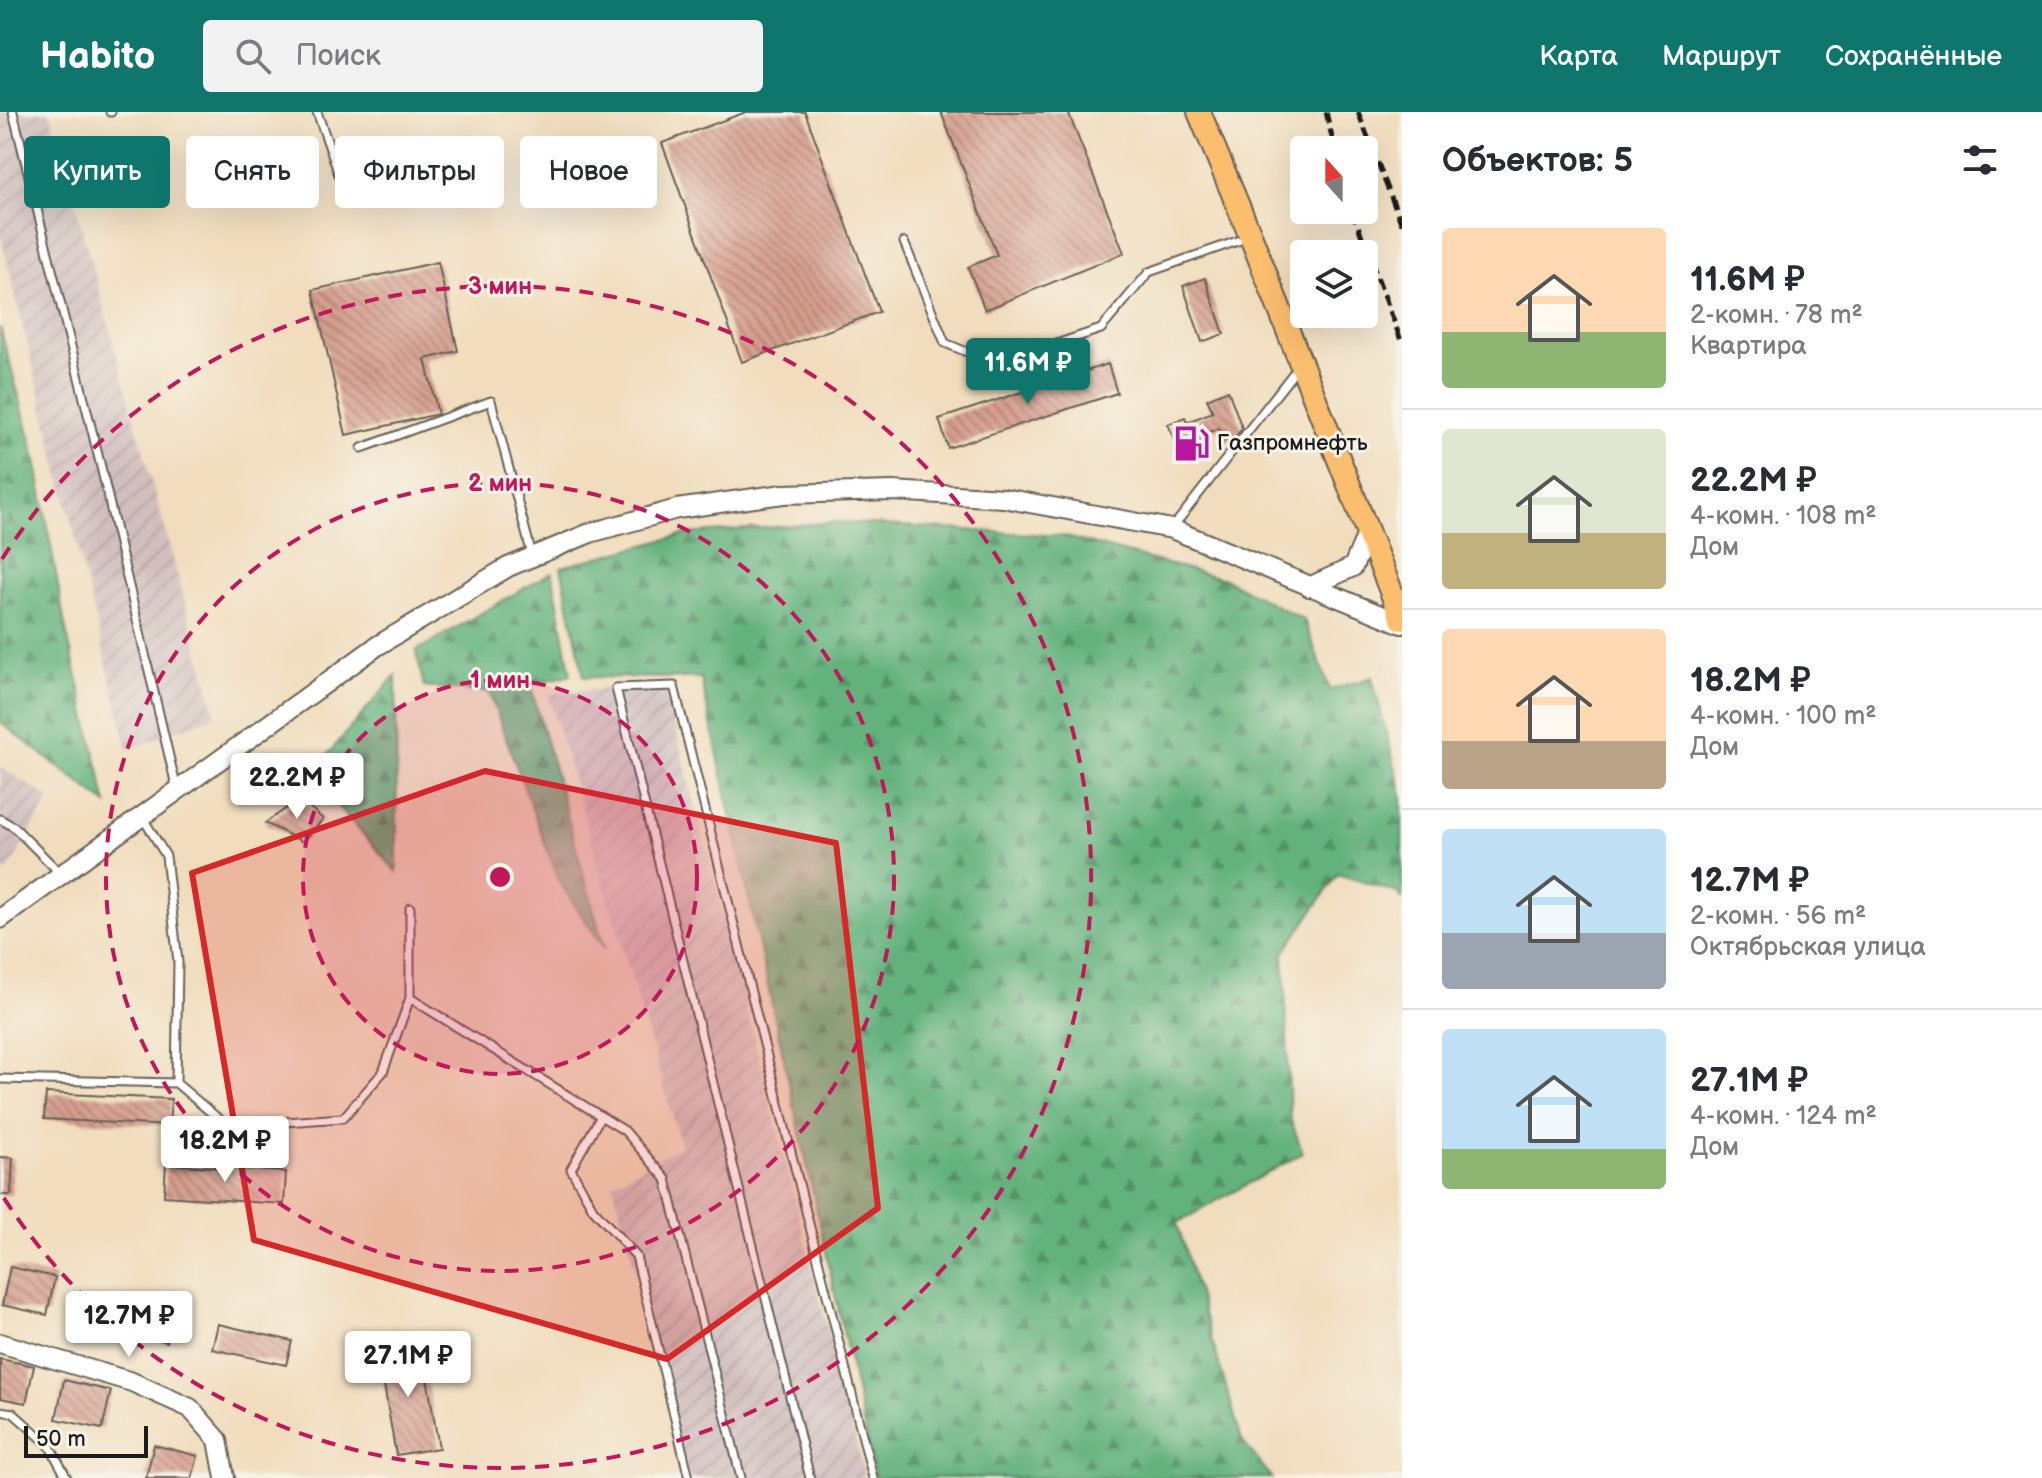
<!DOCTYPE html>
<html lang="ru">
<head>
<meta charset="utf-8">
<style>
	:root { --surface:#fff; --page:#f2f2f3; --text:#2b2b33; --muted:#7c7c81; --line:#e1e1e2; --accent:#0f766e }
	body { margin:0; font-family:"Balsamiq Sans",sans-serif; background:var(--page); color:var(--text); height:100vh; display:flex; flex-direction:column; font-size:30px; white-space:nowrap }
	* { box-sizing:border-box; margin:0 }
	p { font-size:26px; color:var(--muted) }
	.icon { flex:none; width:44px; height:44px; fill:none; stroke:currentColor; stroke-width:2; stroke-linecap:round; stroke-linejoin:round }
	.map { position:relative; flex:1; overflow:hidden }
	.details { display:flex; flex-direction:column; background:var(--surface); width:640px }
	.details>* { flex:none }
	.guide { position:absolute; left:24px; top:24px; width:760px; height:72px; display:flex; gap:16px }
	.needle { width:52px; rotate:339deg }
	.fabs { position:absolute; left:1290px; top:24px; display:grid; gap:16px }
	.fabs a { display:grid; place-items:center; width:88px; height:88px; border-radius:8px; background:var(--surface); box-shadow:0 8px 32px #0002; font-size:40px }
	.scale { position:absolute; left:24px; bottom:20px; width:124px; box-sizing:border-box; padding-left:8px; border:4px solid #1c1c1c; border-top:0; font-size:22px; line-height:28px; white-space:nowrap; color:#1c1c1c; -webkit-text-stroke:6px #f7f3e8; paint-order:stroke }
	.price { position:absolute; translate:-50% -68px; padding:0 18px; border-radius:8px; background:#fff; color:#222; font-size:26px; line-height:52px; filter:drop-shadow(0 2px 4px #0008) }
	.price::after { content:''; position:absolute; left:50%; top:48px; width:24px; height:18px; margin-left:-12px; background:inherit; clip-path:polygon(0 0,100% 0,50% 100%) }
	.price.selected { background:var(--accent); color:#fff }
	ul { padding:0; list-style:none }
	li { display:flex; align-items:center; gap:24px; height:200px; padding:0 40px }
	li+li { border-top:2px solid var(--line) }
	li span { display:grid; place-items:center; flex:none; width:224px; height:160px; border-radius:8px; color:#555 }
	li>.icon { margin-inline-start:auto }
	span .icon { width:96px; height:96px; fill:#fffc; stroke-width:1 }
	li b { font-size:34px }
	h2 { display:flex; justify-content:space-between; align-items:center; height:96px; padding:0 40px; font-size:34px }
	.tag { padding:0 28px; border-radius:8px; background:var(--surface); box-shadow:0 8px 32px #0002; font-size:28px; line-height:72px }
	.tag.selected { background:var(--accent); color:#fff }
	header { display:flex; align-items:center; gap:48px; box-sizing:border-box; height:112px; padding:0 40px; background:var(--accent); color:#fff }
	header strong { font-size:38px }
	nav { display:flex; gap:44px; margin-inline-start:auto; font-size:28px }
	.search { width:560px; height:72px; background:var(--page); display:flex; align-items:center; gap:20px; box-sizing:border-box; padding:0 28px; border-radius:8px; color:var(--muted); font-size:30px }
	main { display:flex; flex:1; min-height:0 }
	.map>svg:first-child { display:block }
	.industrial { fill:url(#industrial-furrows) }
	.forest { fill:url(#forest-firs); stroke:#40674c; stroke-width:2 }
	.building { fill:url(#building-back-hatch) }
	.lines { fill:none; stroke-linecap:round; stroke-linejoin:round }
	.service-casing { stroke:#676054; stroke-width:11 }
	.tertiary-casing { stroke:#676054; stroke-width:22 }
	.primary-casing { stroke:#676054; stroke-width:26 }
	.service { stroke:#fff; stroke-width:7 }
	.tertiary { stroke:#fff; stroke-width:18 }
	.primary { stroke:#fbbd6e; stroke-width:22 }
	.rail { stroke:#1c1c1c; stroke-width:5; stroke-dasharray:12 6; stroke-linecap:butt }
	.marked { fill:#d62828; fill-opacity:0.2; stroke:#d62828; stroke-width:6; stroke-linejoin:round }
	.ring { fill:none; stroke:#c2185b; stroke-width:4; stroke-dasharray:14 10 }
	.labels { text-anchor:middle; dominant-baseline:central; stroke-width:6; stroke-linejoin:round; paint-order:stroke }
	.poi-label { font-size:22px; fill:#1c1c1c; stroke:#f7f3e8; text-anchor:start }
	.centre { fill:#c2185b; stroke:#f7f3e8; stroke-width:4 }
	.ring-label { font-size:24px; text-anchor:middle; font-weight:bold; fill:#c2185b; stroke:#f7f3e8; stroke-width:6; stroke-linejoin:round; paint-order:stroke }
</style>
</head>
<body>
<header>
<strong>Habito</strong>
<div class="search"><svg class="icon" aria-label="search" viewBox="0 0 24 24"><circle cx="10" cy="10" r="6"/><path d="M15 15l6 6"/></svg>Поиск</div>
<nav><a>Карта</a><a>Маршрут</a><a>Сохранённые</a></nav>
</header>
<main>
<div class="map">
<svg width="1402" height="1366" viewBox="0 0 1402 1366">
	<defs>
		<pattern id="industrial-furrows" width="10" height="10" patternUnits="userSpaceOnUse" patternTransform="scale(2)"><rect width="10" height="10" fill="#d1bfbe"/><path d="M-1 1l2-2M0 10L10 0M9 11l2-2" fill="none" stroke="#b3a4a3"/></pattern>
		<pattern id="forest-firs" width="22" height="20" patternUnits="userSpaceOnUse" patternTransform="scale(2)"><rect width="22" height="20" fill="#64b27d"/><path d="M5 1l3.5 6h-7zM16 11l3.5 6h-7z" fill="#529066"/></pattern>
		<pattern id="building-back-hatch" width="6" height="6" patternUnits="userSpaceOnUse" patternTransform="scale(2)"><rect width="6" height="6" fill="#d59d8d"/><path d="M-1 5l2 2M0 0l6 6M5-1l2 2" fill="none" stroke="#ac7f72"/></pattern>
	</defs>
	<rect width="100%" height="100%" fill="#f7f3e8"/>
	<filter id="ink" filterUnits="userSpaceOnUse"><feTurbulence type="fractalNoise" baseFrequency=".0125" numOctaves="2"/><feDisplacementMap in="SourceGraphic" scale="16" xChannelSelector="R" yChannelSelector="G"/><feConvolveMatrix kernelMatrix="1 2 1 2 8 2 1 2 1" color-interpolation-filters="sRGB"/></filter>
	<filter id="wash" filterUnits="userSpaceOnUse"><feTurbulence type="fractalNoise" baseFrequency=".006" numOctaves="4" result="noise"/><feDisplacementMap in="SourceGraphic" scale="32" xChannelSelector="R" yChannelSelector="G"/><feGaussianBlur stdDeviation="1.8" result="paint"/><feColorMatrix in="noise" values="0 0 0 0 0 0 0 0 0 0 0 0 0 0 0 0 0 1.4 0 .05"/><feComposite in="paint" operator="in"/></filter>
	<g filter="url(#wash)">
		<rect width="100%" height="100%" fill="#f1ddbd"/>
		<!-- industrial -->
		<path class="industrial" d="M0,0H50L216,603L128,638L0,121Z
			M664,571L865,1366H688L613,1071L681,1034L548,582Z
			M0,655L50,686L7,760L0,756Z"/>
		<!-- forest -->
		<path class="forest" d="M0,215L36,347L65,514L107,692L0,610Z
			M837,410L1062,424L1225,467L1304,508L1330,578L1372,565L1402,682V787L1398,781L1338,762L1284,841L1290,1006L1303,1041L1177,1111L1242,1328L1272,1366H875L701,566L584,565L561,455L686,422Z
			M552,460L571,563L530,572L605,838L559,769L489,580L424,575L416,539Z
			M396,563L397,760L310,663Z"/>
		<g id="blocks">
			<!-- building -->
			<path class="building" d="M746,0H805L879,200L742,250L662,31Z
				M941,0H1068L1124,141L985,198L968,155L997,143Z
				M438,150L458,239L425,247L438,302L346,323L313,178Z
				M1205,166L1224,222L1202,230L1183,174Z
				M1108,252L1117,281L948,336L939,307Z
				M1228,278L1242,316L1235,325L1224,329L1219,316L1193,326L1196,335L1180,342L1168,312L1185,305L1187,310L1213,300L1207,287Z
				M300,687L323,707L303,730L265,711Z
				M46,981L171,987L169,1014L44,1007Z
				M0,1045L13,1046L11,1083H0Z
				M166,1052L286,1060L284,1092L164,1084Z
				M10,1155L55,1165L47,1203L2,1193Z
				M99,1186L174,1205L167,1230L93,1210Z
				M218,1212L292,1229L286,1253L212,1237Z
				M421,1231L439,1336L396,1343L378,1238Z
				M0,1247L34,1254L26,1291L0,1286Z
				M64,1268L111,1279L102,1317L56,1307Z
				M154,1333L198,1344L192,1366H146Z"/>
		</g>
	</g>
	<g filter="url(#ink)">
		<use href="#blocks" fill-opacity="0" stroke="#676054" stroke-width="2"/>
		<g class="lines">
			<defs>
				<path id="service" d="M13,0L101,355L177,678
					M110,0H111
					M317,0L344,77
					M904,130L945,231L996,252L1101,217L1149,160L1249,125
					M362,336L491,289L532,443
					M1173,415L1298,255
					M0,707L14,715L60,761
					M410,886L625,1019L666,1067L741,1366
					M0,967L176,971L178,850L166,744L143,706
					M176,971L227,1014L343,1006L383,960L410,886V796
					M601,1004L571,1057L593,1097L636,1144L689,1366
					M0,1299L13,1301L49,1333L67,1366
					M810,1366L616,576L674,574L873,1366"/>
				<path id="tertiary" d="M1309,475L1353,455L1368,419
					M0,807L377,534L508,455L590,421L677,397L783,382L893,379L1003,386L1172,417L1402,512
					M0,1231L132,1270L190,1296L218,1328L225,1366"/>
				<path id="primary" d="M1199,0L1251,125L1402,507"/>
			</defs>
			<!-- service casing -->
			<use href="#service" class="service-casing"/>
			<!-- tertiary casing -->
			<use href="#tertiary" class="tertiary-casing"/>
			<!-- primary casing -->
			<use href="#primary" class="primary-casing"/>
			<!-- service -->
			<use href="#service" class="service"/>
			<!-- tertiary -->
			<use href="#tertiary" class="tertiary"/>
			<!-- primary -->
			<use href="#primary" class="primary"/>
			<!-- rail -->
			<path class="rail" d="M1326,0L1335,38
				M1358,0L1402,113
				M1352,98L1402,231"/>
		</g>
	</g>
	<!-- marked area -->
	<path class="marked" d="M485,659L836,731L878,1096L667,1247L254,1128L192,761Z"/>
	<!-- distance rings -->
	<circle cx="500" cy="765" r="197" fill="#c2185b" fill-opacity=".12"/>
	<g class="ring">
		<circle cx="500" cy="765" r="197"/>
		<circle cx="500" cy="765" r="394"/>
		<path d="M2 447A591 591 0 1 1 2 1083"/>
	</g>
	<!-- icons -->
	<defs>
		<symbol id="fuel-bare" viewBox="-9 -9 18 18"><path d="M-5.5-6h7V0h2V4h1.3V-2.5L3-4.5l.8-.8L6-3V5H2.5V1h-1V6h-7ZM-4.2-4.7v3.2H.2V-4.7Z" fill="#b5179e" stroke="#f7f3e8" stroke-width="2.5" paint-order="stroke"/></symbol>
	</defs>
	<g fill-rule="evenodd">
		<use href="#fuel-bare" x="1166" y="306" width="51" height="51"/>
	</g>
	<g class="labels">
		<!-- poi labels -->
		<g class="poi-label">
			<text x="1217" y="331">Газпромнефть</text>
		</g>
	</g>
	<circle cx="500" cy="765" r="12" class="centre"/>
	<g class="ring-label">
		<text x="500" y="182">3 мин</text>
		<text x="500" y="379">2 мин</text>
		<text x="500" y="576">1 мин</text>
	</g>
</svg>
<div class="fabs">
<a><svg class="needle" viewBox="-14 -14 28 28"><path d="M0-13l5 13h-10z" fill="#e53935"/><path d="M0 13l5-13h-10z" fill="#7c7c81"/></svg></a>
<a><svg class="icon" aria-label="layers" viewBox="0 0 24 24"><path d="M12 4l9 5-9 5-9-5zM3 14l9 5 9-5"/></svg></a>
</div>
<div class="scale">50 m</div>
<b class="price selected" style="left:1028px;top:294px">11.6M ₽</b>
<b class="price" style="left:297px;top:709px">22.2M ₽</b>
<b class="price" style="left:225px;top:1072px">18.2M ₽</b>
<b class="price" style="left:129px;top:1247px">12.7M ₽</b>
<b class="price" style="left:408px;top:1287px">27.1M ₽</b>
<div class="guide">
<a class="tag selected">Купить</a>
<a class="tag">Снять</a>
<a class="tag">Фильтры</a>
<a class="tag">Новое</a>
</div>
</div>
<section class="details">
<h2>Объектов: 5<svg class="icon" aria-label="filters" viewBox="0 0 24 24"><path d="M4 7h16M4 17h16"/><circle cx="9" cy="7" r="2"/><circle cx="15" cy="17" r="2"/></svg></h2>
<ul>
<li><span style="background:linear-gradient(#ffd9b3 65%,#8fb573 0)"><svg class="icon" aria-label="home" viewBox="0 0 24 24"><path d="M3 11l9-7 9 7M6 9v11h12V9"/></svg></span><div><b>11.6M ₽</b><p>2-комн. · 78 m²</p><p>Квартира</p></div></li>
<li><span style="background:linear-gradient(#dfe7d0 65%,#c2b280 0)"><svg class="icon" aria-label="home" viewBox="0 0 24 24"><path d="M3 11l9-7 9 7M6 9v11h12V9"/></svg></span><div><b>22.2M ₽</b><p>4-комн. · 108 m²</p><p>Дом</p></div></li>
<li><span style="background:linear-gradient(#ffd9b3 70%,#b9a48a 0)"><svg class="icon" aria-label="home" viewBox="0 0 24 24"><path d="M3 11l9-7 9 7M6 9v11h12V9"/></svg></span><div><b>18.2M ₽</b><p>4-комн. · 100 m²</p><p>Дом</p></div></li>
<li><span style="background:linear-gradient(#bfe0f5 65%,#9aa5b1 0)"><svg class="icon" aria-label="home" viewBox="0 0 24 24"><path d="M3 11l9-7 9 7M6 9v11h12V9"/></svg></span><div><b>12.7M ₽</b><p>2-комн. · 56 m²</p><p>Октябрьская улица</p></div></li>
<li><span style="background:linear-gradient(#bfe0f5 75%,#8fb573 0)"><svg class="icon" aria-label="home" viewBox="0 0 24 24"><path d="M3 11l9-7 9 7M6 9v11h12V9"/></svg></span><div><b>27.1M ₽</b><p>4-комн. · 124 m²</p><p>Дом</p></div></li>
</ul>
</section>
</main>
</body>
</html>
